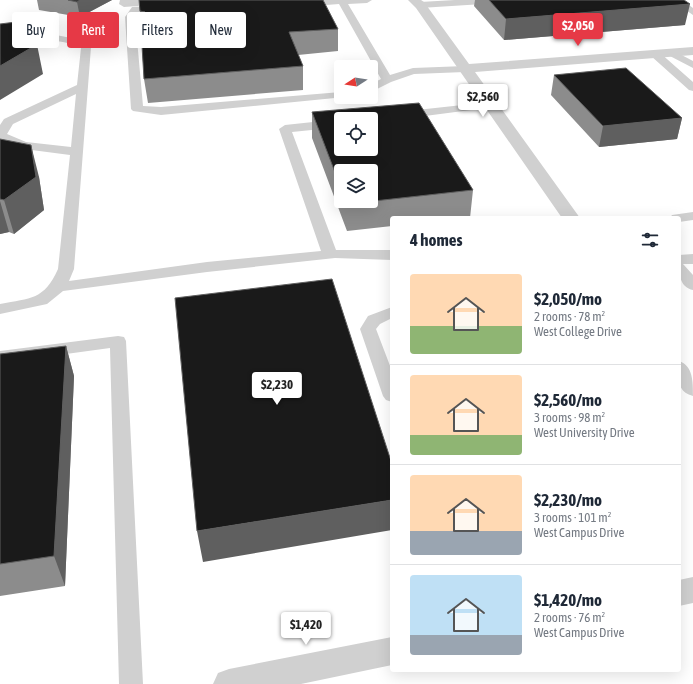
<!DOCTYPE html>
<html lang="en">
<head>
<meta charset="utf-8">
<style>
	:root { --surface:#fff; --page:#f2f2f3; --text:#1f2937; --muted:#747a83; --line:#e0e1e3; --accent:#e63946 }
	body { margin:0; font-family:"Asap Condensed",sans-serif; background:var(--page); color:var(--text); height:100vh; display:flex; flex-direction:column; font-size:15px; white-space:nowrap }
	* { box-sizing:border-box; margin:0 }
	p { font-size:13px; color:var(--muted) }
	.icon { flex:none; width:22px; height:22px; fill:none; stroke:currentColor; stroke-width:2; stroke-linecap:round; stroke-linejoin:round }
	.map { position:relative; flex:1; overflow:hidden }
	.drawer { position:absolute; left:390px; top:216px; width:291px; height:456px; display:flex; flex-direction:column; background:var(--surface); border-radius:4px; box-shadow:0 4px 16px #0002 }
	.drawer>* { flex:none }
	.guide { position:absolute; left:12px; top:12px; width:318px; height:36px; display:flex; gap:8px }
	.needle { width:26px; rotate:258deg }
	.tools { position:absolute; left:334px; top:60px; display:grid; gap:8px }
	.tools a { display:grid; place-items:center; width:44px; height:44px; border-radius:4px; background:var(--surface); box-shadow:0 4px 16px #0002; font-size:20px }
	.price { position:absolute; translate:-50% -34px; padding:0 9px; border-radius:4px; background:#fff; color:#222; font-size:13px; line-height:26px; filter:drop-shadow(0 1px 2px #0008) }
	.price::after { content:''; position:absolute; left:50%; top:24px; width:12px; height:9px; margin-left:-6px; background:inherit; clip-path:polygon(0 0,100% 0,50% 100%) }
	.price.on { background:var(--accent); color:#fff }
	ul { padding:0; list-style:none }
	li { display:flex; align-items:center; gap:12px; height:100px; padding:0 20px }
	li+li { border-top:1px solid var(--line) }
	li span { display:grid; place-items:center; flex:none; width:112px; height:80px; border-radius:4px; color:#555 }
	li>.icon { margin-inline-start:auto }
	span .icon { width:48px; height:48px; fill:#fffc; stroke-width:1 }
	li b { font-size:17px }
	h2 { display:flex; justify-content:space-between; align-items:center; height:48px; padding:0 20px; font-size:17px }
	.pill { padding:0 14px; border-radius:4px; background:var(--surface); box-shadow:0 4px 16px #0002; font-size:14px; line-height:36px }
	.pill.on { background:var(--accent); color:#fff }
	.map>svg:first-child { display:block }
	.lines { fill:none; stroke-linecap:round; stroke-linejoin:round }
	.lane { fill:#d0d0d0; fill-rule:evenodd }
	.street { fill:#d0d0d0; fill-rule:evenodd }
	.wall { fill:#8c8c8c; fill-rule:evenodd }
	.shaded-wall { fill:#5f5f5f }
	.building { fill:#1a1a1a; stroke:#5f5f5f; fill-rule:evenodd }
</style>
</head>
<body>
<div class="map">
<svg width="693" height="684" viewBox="0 0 693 684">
	<rect width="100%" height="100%" fill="#fff"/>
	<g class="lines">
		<!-- lane -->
		<path class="lane" d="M120,0H182L177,3L124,7L119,4Z
			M321,0H372L367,3L348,4L390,75L413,68L465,66L470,69L465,72L414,74L391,82L371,92V84L381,79L339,4L301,7L296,4L301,1Z
			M455,0H504L499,3L420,8L415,5L420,2Z
			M671,0H682L693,8V15Z
			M164,5L169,8L167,10L138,12L135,17L143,106L161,107L341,92V97H345L161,115L133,111L131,109L125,17L132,7Z
			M56,35L81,40L91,47L74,269L69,281L207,262L321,251L279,129L285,125L341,119V127L292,132L336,250H392V260L335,258L207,272L63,291L47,304L0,314V304C31,298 44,300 58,269L70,155L24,149L0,140V125L4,119L77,85L81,48C57,35 26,42 0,45V39ZM76,94L71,147L26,142L7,134L13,124Z
			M672,50L693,61V68L668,55L667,53Z
			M655,51L659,52L693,82V91L689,90L651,56L650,54L651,52Z
			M490,102L496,105L494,107L371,123V119H365L371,115Z
			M693,212V220L679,222V218H670L672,215Z
			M693,254V264H683L693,275V290C677,286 679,269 679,255Z
			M392,307V318L380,324L376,329L392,371V402L386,400L383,396L360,329L368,316Z
			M118,336L124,337L126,341L143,684H119L110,348L0,363V351Z"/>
		<!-- street -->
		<path class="street" d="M408,0H421L424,2L469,64L693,47V55L475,72L580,218H562L416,8Z
			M679,361C693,366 693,381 693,396C675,391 679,377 679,361Z
			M693,577V603L679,606V580Z
			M392,637V665L301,684H213L218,673L229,669Z"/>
	</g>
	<!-- wall -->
	<path class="wall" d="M37,0H112L80,17L39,10Z
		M139,0L338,29V51L298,55L303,66V90L148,103L144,79Z
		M475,0H684L685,25L504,40L474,6Z
		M554,75L682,118L677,139L599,147L551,95Z
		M312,112L473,190L470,218H392V226L347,231L312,138ZM341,171L371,201H341Z
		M0,139L39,177L44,210L14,234L9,232L0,234Z
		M66,346L74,376L65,586L0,596V354Z"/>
	<!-- shaded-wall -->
	<path class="shaded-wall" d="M80,0H112L80,17L77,2Z
		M690,4L685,25L504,40L506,19Z
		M32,20L43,74L0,100V66Z
		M682,118L677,139L599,147L603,126Z
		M31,145L39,177L44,210L14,234L4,200Z
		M0,201L9,232L0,234Z
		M66,346L74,376L65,586L54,556Z
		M392,500V530L203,562L197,531Z"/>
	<!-- building -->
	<path class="building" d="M68,0H80L77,2Z
		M139,0H323L338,29L289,32L303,66L144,79L140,12H145L140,11Z
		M489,0H684L690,4L506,19Z
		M32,20L36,45L0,66V24Z
		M626,68L682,118L603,126L554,75Z
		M419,103L473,190L347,204L346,201H371V171H341V188L312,112ZM341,119H371V149H341Z
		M0,139L31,145L36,177L4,200L0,199Z
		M332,279L392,464V500L197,531L175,298Z
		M66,346L54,556L0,564V354Z"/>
</svg>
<div class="tools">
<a><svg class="needle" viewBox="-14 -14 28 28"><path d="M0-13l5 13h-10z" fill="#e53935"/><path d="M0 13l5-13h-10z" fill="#747a83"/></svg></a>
<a><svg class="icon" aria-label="locate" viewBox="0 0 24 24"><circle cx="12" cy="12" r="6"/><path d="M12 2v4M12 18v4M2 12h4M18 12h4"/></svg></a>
<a><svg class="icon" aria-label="layers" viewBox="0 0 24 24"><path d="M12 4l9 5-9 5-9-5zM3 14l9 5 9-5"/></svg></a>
</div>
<b class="price on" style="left:578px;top:47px">$2,050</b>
<b class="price" style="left:483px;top:118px">$2,560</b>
<b class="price" style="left:277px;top:406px">$2,230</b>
<b class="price" style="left:306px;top:646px">$1,420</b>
<div class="guide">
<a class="pill">Buy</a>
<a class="pill on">Rent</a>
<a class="pill">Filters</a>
<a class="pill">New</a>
</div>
<section class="drawer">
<h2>4 homes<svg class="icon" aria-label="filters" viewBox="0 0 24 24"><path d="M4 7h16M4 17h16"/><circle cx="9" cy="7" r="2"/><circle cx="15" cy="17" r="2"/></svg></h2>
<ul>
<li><span style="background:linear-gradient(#ffd9b3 65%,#8fb573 0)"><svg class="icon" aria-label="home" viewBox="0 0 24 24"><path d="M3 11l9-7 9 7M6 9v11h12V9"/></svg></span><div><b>$2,050/mo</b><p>2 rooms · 78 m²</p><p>West College Drive</p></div></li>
<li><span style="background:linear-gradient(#ffd9b3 75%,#8fb573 0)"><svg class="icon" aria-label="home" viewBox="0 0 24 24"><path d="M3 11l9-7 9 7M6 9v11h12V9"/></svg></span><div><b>$2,560/mo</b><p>3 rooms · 98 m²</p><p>West University Drive</p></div></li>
<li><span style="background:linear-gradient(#ffd9b3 70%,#9aa5b1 0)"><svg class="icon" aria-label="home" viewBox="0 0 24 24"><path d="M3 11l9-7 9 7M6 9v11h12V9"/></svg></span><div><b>$2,230/mo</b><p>3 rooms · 101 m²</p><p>West Campus Drive</p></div></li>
<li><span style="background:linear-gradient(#bfe0f5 75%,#9aa5b1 0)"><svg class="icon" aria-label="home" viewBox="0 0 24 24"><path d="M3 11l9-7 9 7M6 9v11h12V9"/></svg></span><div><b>$1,420/mo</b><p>2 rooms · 76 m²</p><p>West Campus Drive</p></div></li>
</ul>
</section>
</div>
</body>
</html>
